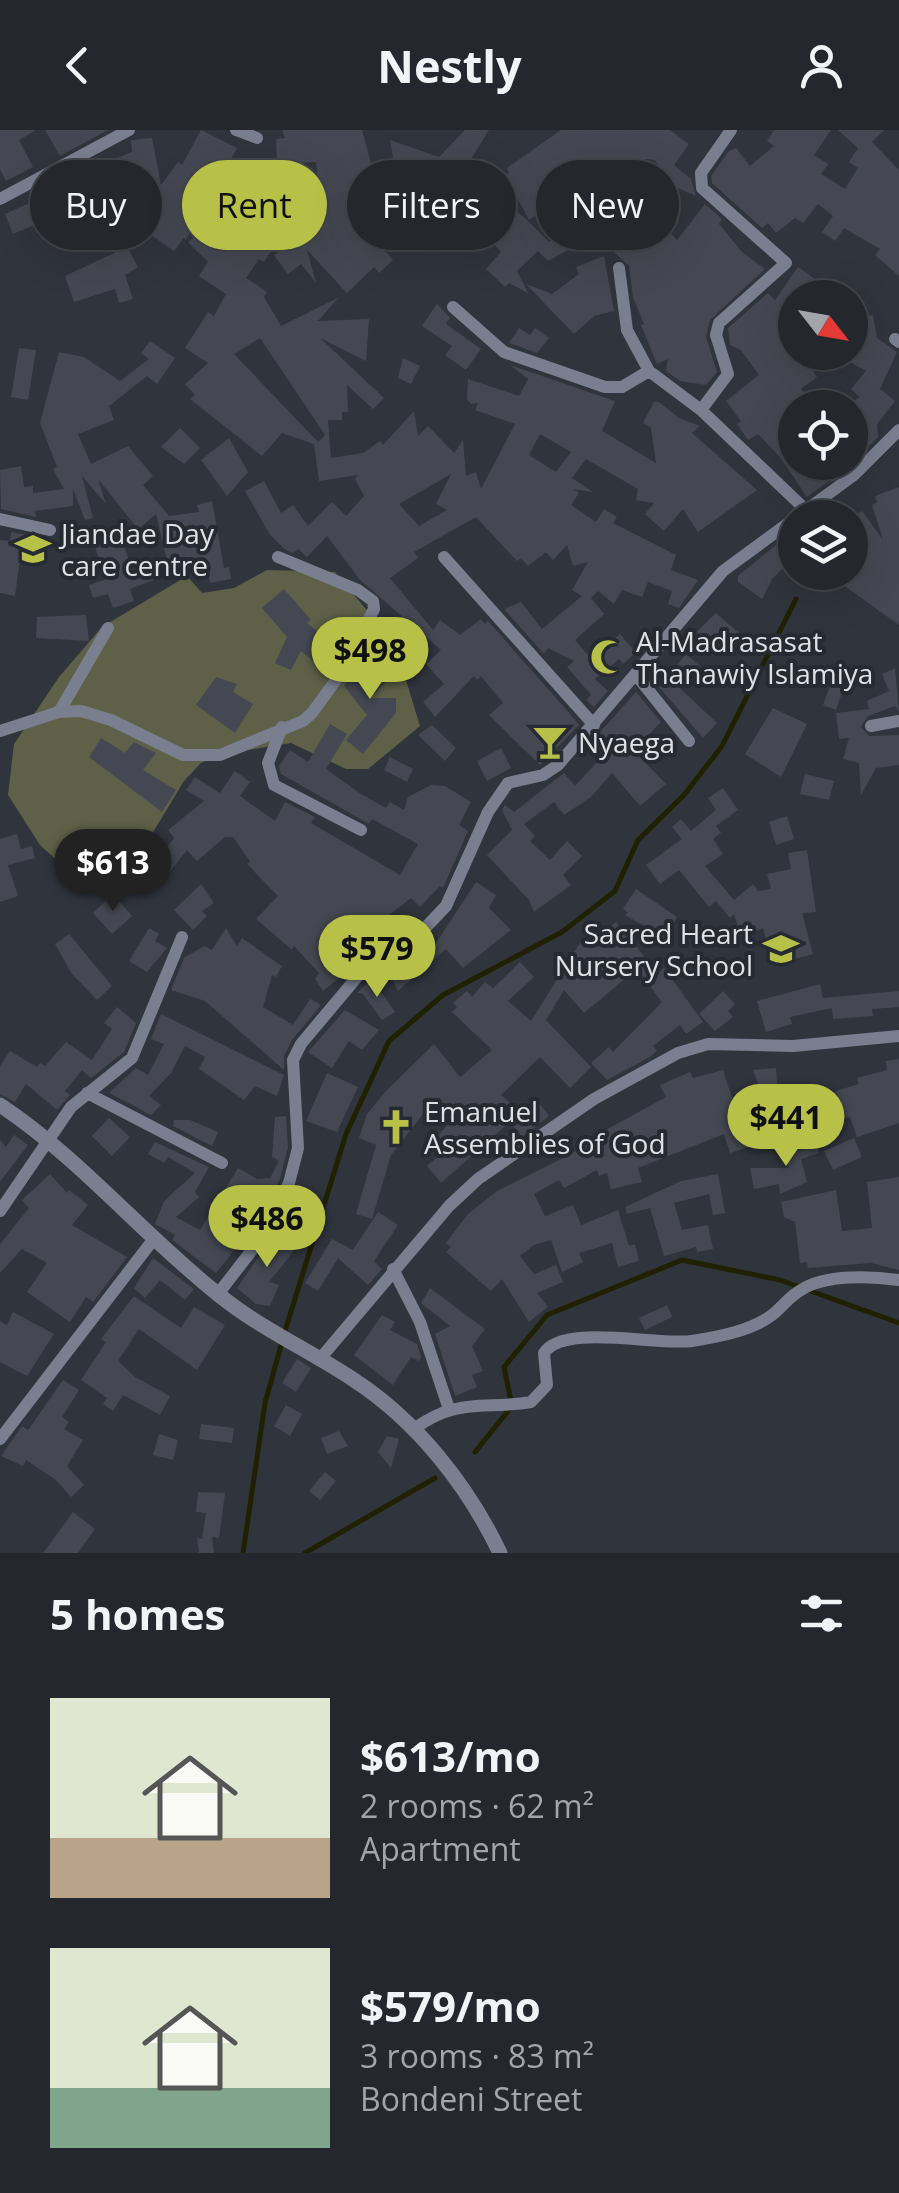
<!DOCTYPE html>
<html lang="en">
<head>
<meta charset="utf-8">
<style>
	:root { --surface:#24272e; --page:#2c2f36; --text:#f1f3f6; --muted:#a3a5aa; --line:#41444a; --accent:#b8c147 }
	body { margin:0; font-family:"Open Sans",sans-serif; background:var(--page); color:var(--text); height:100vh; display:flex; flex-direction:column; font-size:38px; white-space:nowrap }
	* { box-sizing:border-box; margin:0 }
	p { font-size:32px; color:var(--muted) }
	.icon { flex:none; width:55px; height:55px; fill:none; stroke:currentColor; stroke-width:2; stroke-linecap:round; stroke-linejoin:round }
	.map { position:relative; height:1423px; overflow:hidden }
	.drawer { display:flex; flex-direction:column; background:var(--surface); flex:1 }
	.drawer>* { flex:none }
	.banner { position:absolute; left:30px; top:30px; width:840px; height:90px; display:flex; gap:20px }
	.needle { width:65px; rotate:121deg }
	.controls { position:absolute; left:778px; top:150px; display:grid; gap:20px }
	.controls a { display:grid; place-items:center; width:90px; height:90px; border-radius:50%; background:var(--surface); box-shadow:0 10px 40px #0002,0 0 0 2px var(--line); font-size:50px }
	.price { position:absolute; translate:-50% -85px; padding:0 22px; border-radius:35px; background:var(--accent); color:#111; font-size:32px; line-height:65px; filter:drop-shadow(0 2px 5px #0008) }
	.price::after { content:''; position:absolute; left:50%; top:60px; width:30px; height:22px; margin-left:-15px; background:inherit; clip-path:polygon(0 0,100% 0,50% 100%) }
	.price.active { background:#222; color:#fff }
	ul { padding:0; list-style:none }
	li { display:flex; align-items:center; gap:30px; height:250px; padding:0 50px }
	li span { display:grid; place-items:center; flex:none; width:280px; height:200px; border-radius:0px; color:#555 }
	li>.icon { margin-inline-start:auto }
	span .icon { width:120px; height:120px; fill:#fffc; stroke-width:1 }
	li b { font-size:42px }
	h2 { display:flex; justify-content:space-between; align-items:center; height:120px; padding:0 50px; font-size:42px }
	.pill { padding:0 35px; border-radius:45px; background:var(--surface); box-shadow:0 10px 40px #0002,0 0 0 2px var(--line); font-size:35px; line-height:90px }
	.pill.active { background:var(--accent); color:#111 }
	header { display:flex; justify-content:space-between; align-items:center; height:130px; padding:0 50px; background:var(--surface); font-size:45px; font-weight:700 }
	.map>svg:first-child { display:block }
	.green { fill:#5e6147 }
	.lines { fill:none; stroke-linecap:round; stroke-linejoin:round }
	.stream { stroke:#1f2100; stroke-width:5 }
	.building { fill:#454852; fill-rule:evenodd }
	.minor { stroke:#797f8f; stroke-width:12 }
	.tertiary { stroke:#797f8f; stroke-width:15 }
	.labels { text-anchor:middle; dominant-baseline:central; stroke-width:8; stroke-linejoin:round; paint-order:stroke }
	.poi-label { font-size:28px; fill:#dfe1e7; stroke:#262a32; text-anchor:start }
</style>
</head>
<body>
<header><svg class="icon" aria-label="back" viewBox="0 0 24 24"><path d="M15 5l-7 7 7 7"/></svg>Nestly<svg class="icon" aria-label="person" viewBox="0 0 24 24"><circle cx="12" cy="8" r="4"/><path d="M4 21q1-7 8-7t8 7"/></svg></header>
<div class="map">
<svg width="899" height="1423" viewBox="0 0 899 1423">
	<rect width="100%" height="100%" fill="#30343d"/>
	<!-- green -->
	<path class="green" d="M267,440L335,442L395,514L420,596L368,639H346L291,613L217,625L201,633L184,651L132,737L108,756L75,747L40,715L8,665L14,614L59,547L102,497L187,446L202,463L234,458Z"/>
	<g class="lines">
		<!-- stream -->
		<path class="stream" d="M475,1322L512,1276L504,1237L547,1185L682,1130L780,1150L899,1193
			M243,1423L265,1273L285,1201L346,1004L389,911L443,865L562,802L615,761L638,710L684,665L722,616L796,469
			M305,1423L435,1348"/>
	</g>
	<!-- building -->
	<path class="building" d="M0,0H36L19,10L33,37L6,51L0,39Z
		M45,0H108L60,26Z
		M201,0L237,18L230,31L215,32L182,77L196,92L186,110L184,108L174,121L148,103L120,114L110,85L139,74L138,46L135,36L105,48L100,35L132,22L131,10L152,8L161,55L178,32L182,35Z
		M282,0H362L376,52L371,53L374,80L383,75L389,98L373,107L393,130L379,143L374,137L347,163L307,120L316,153L301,134L288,144L274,125L322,95L309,72L301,76L295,65L318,53L316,32L288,34L287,29H277L276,9L285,8Z
		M465,0H489L471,29L402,40L394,33L390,10L439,27Z
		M561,0H670L689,14L674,35L691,49L696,66L673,56L655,30L646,29L623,44L552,73L529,90L505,45L509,43L507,38Z
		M774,0H831L814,25L828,34L821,44L845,59L858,38L849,32L858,18L838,0H884L872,12L899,40V146L875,125L880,119L844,98L835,111L822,102L833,86L818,74L803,93L795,88L776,103L768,93L762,98L712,53L711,46L729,21L736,18L750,36L774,16L767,11Z
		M453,37L483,62L486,58L525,88L549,112L595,80L606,99L548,131L538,121L517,141L528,163L509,153L505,157L486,139L501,122L475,92L434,123L416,99L408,102L403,92L398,58L416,88L441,75L426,61L444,40Z
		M100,41L114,73L96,81L92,71L13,104L5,84Z
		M252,45L286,59L279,75L269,70L239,100L271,121L264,132L259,129L246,148L267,162L264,167L281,196L338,168L318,191L369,189L366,231L320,208L384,268L373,279L347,255L348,282H342V290H328L331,328L363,323L380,311L383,315L414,281L418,306L428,296L454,323L463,310L466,346L476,342L481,359L515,294L475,280L478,273L471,274L467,269L468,249L519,266L528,249L510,235L615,271L602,301L656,333L651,298L643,293L654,272H659L679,288L700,296L692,303L757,360L698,402L683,379L664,401L645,384L654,373L636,370L638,359L586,329L572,348L593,362L573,359L579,363L571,375L596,392L604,379L617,387L613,393L676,425L671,440L698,450L679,478L668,474L672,461L648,452L642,467L622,460L614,474L598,461L591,468L604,484L575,510L591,529L620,504L636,523L623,534L619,529L603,543L606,547L601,544L595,549L608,561L594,577L586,570L591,565L567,537L574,531L548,518L544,524L504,479L521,472L542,499L582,466L572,460L588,432L573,436L567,415L553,430L546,422L528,436L521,428L517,431L476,387L414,422L418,428L390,448L433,500L440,490L460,505L481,489L485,494L488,491L571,585L579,595L540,635L489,585L503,573L481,546L477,550L474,546L435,587L423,572L444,554L426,534L441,520L360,450L327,406L307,427L298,419L293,423L286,420L270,405L245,361L264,351L281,383L293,375L308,396L332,372L346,386L364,366L355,349L358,345L319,351L314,314L282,303L262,326L190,269L195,265L185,254L208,233L185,218L208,182L214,186L226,164L199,146L208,132L188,112L236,72L233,65ZM260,208L325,305L318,312L234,224ZM540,304L571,322L556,342L529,325ZM451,344L436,374L447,380L419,396L399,374Z
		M705,74L722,89L719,94L742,122L765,139L710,190L706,207L717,242L706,255L680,251L666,241L668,229L657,234L641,195L644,194L633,167L629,136L614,122L621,120L611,92L642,82L657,112L669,101L677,110Z
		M127,117L138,137L125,145L133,169L119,173L115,159L74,172L65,146Z
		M604,126L614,181L594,186L574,204L526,154L552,164L579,144L576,137Z
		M798,137L829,159L823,168H795V222H800L817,247L801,259L810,268L795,278V332H826L836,346L807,367L780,327L758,304L748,310L737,294L741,291L726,271L759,245L741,220L730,215L728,198L768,163L775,170Z
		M437,174L450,188L446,194L481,219L466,240L445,225L452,216L422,196Z
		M873,185L877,208L897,222L880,259L895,271L877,294L878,307L870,315L855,316L856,283L850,286V278H842L860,267L851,259L866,241L848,231L859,211L855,188Z
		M519,198L530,205L535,198L549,208L537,223L509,213Z
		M150,211L175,228L157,254L147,246L109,276L114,290L78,304L91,334L128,316L153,346L143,355L169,386L199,382L197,375L212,371L224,438L229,437L231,449L210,453L207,436L183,439L130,459L134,471L113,478L108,464L93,468L89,455L107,449L94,415L120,405L134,444L167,431L156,384L138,399L98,349L106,374L82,346L93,388L85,390L73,359V376L35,381L36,387L1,379L0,340L21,336L24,357L33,356V363L64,359L53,339L57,337L40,293L59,222L84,227L120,251L149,229L141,223Z
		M19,218L36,220L28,270L11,267Z
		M403,228L420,236L411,254L398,248Z
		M180,298L200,318L184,334L161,317Z
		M229,308L248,342L227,366L201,330Z
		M899,357V495L825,442H850V388L814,387L831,374L850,387L862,381L883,410L872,375L877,372L875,366Z
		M11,402L36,407L35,426L24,425L19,436L15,466L0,463V410L10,411Z
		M782,410L795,427L772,449L762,469L738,452V446Z
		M284,459L311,490L307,493L342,521L328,543L301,521L291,540L275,533L287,507L262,478Z
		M716,483L740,504L723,524L697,502Z
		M86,485L89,511L36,508L37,487Z
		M367,522L392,545L371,568H396V583L363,624L346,610L367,585L344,556Z
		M686,524L707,542L695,556L670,544Z
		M895,538L899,581L895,576L868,586L861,597L869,606L899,605V635L876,638L861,665L859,633L843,629L849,608L839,609L836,583L869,579L867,571L889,561L882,544Z
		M667,546L717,593L703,608L658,556Z
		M216,547L237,554L233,562L253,574L235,603L196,575Z
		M831,553L844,557L836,580L823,575Z
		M636,562L661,592L633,620L666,654L640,676L612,643L591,667L564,685L554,672L524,694L535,706L530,711L550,730L567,711L582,726L563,745L571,755L534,782L529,770L487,725L512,700L502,680L505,675L514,682L564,643L575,656L606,622L593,610Z
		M773,578L807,594L781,647L745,624Z
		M330,594L347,604L326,639L361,664L386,678L390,672L404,680L408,667L431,655L445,656L471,672L459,695L468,701L443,758L440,756L420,777L411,768L370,800L346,801L341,816L347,828L361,831L323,861L315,849L319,843L294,816L292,820L256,789L278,766L247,734L250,731L233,707H225L197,731L187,720L168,744L154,734L174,708L168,700L204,671L186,660L195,647L220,663L235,641L250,652L240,666L275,691L285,672L315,687L311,693L400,745L418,714L372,689L369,694L281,644L279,636L290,620L308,632Z
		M432,595L456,618L445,631L418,605Z
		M101,608L125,623L134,612L156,623L143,640L176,660L162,682L89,627Z
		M501,618L511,638L487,651L477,631Z
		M390,627L413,639L407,652L384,640Z
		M805,644L834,651L829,670L800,664Z
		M723,658L738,680L716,696L721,703L713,709L723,724L705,736L734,770L753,754L758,761L771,759L767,744L791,739L788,723L807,720L816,782L802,783L813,824L772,835L763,798L741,806L734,784L730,788L716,771L709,777L679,740L660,754L646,735L682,709L672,697L681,689L691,701L716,680L708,668Z
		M787,686L794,709L776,715L769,692Z
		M17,704L21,719L32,716L35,728L8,735L18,766L0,772V709Z
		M476,752L496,765L489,778L511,800L463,838L446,819L398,861L387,837L418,815L430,822Z
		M201,754L214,773L202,781L207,786L193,800L174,780Z
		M636,759L677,787L665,808L625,785L628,783L623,779Z
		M113,764L132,786L112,804L93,783Z
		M616,792L658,843L664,838L703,892L686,904L680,895L653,916L657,921L650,927L607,950L591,933L609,917L613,922L662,872L637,839L584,883L564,860L546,890L591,937L570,958L540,927L501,965L524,984L539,973L549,986L522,1007L510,992L441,1053L427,1036L447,1019L435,1009L448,994L426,980L391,1025L372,1089L356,1084L376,1015L359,1008L367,984L386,961L434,914L460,947L492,920L452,882L457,877L453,873L467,861L472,867L485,852L493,858L520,832L534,847L508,871L531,891L580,813L584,818Z
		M149,798L159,804L155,811L167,818L147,842L129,831Z
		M226,798L237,816L242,808L282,836L276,847L272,845L263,877L293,895L310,869L321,875L292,910L284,926V940L205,871L171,860L184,828L204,816L212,820Z
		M69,804L112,856L97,870L72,844L55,814Z
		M372,848L395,882L382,890L362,863H357Z
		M820,854L823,868L899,861V877L872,879L873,886L833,889L832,878L790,887L792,894L766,902L757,871Z
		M723,861L735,874L728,881L733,887L715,901L699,884Z
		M117,877L136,893L124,922L91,948L82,940L65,961L70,965L57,980L26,954L15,972L0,964V936L10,921L37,937L40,933L45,936L66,912L92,930L112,899L104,893Z
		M345,880L379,900L362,920L349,911L332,938L308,922Z
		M161,884L284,945L277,966L255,956L244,970L199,939L205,927L185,916L171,943L149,966L161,975L151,985L109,963L136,938L148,945L164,914L151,909Z
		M899,929V993L857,1007L850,987L844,988L836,961L859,954L857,948L887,940L886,931Z
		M776,938L781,1007L778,1008L753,940Z
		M723,940L734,974L749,968L758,1014L730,1023L724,1004L638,1038L642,1052L611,1059L607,1043L599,1046L597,1040L564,1058L559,1050L534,1064L545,1086L573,1075L581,1095L618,1080L629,1116L635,1114L639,1131L618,1137L612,1113L579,1123L583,1132L562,1142L551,1110L534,1115L520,1126L534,1144L556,1135L563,1152L537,1163L548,1177L529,1192L502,1149L491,1161L446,1122L451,1117L446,1113L468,1084L497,1061L571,1024L594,1010L593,1007L666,967L660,955L690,942L693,948Z
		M327,943L358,957L337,1002L306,991Z
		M286,986L288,1017L280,1049L257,1092L216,1143L172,1110L175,1105L155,1094L164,1071L195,1043L168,1027L164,1033L148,1024L155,1012L209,1037L195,1062L199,1067L176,1087L200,1100L238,1038L257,1049L270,1048L279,1031L272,1027L275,987Z
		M109,988L130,1007L112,1026L92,1006Z
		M174,990H190L218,1002L212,1016L173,996Z
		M14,1005L28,1015L0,1052V1010L6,1017Z
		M814,1008L819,1023L801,1029L807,1052L780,1064L779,1054L754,1059L750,1038H789L784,1019Z
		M854,1008L862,1027L833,1040L824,1021Z
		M50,1044L67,1063L69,1060L88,1075L72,1095L127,1127L93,1172L86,1167L70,1192L27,1162L47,1133L22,1119L0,1143V1114L29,1078L22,1070Z
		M718,1044L725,1083L713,1085L709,1064L674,1073L682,1100L708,1095L713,1119L697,1122L696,1117L664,1126L650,1078L627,1084L625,1077L681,1051Z
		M899,1047V1140L871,1133L808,1138L807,1132L800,1133L795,1092L784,1087L781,1072L836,1060L842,1101L872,1098L867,1052Z
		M378,1082L398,1095L374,1131L382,1139L368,1155L338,1128L318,1161L305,1153L332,1109L353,1120Z
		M282,1093L293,1122L269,1152L279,1155L270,1176L256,1174L237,1158Z
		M153,1128L194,1159L185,1170L160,1150L145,1168L134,1158Z
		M430,1158L485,1199L472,1216L483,1241L472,1245L477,1257L455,1266L435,1204L450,1196L421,1173Z
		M134,1166L181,1198L194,1177L225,1195L197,1240L139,1199L118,1231L135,1247L170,1266L160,1285L123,1265L113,1281L103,1274L107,1268L81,1250L106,1212L101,1209Z
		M667,1175L672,1187L645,1200L639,1188Z
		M13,1182L54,1204L27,1246L0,1232V1191L7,1195Z
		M382,1185L395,1192L390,1200L417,1214L421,1227L419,1231L411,1227L393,1255L354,1225Z
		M297,1229L311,1238L296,1262L282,1253Z
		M63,1250L79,1260L62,1287L69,1292L64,1299L83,1310L67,1336L84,1355L71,1367L56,1350L26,1330L23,1336L1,1326L22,1296L28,1300Z
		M286,1275L302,1284L290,1306L274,1296Z
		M201,1294L234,1298L232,1313L199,1309Z
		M339,1301L348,1316L327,1324L321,1308Z
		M159,1304L178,1310L173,1330L153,1325Z
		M387,1306L399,1309L391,1338L378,1322Z
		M325,1342L336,1351L320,1370L309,1361Z
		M198,1362L225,1363L219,1408L212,1407L214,1423H199L197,1408L202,1409L206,1383L196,1382Z
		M73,1382L95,1399L78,1423H43Z"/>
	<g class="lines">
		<!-- minor -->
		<path class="minor" d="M236,0L257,8
			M0,69L129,0
			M619,138L627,200L649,241L701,280L806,380
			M453,177L504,222L605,257H622L649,241
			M895,209L899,212
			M701,280L728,244L716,205L719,193L786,133L702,58L701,43L731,0
			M0,389L50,400
			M444,427L594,595
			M637,546L689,611
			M59,582L108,498
			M871,596L899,591
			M282,597L268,633L274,655L361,700
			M0,601L59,582L81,581L111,590L183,625H220L303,591L312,583L344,539L374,479L373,471L358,460L278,427
			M87,963L222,1033
			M0,1081L71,977L132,928L182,807
			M393,1139L420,1192L449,1279
			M218,1164L259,1111L289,1053L298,1018L293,930L301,914L358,846L427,796L446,776L488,682L508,653L543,645L558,635L723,441L854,345L899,300
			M319,1230L449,1076L478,1049L594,969L678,923L708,914L793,916L899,906
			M414,1299C457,1267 484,1280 531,1272L547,1255L544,1223C563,1193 657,1216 692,1211C717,1207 751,1201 772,1185C782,1177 790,1166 801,1160C826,1144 871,1146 899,1150
			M0,1309L153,1110"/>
		<!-- tertiary -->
		<path class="tertiary" d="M0,975C81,1029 143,1105 219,1165C261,1199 309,1220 354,1250C417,1291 468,1356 500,1423"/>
	</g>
	<!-- icons -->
	<defs>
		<symbol id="school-bare" viewBox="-9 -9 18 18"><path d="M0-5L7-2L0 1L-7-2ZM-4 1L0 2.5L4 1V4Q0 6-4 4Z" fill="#b8c147" stroke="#262a32" stroke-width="2.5" paint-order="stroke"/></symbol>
		<symbol id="mosque-bare" viewBox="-9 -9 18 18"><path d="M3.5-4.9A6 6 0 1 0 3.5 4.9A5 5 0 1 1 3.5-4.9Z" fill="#b8c147" stroke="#262a32" stroke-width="2.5" paint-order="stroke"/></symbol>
		<symbol id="bar-bare" viewBox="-9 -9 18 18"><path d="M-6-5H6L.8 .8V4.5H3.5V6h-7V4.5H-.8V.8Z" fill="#b8c147" stroke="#262a32" stroke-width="2.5" paint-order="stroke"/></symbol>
		<symbol id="church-bare" viewBox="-9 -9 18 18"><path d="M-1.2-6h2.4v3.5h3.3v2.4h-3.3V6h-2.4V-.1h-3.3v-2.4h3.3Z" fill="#b8c147" stroke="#262a32" stroke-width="2.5" paint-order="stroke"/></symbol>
	</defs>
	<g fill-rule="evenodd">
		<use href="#school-bare" x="8" y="394" width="50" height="50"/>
		<use href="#mosque-bare" x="583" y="502" width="50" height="50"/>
		<use href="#bar-bare" x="525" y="587" width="50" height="50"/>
		<use href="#school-bare" x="756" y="794" width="50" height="50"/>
		<use href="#church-bare" x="371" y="972" width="50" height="50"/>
	</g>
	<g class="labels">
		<!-- poi labels -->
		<g class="poi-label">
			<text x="61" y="403">Jiandae Day<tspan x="61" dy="32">care centre</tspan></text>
			<text x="636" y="511">Al-Madrasasat<tspan x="636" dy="32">Thanawiy Islamiya</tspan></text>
			<text x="578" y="612">Nyaega</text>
			<text x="753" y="803" text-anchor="end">Sacred Heart<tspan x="753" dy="32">Nursery School</tspan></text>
			<text x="424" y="981">Emanuel<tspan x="424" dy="32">Assemblies of God</tspan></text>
		</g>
	</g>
</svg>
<div class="controls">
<a><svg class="needle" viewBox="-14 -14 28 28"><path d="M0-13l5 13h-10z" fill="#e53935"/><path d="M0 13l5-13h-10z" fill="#a3a5aa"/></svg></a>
<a><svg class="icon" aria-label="locate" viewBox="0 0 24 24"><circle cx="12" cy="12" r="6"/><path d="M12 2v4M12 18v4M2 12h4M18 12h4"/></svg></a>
<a><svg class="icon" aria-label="layers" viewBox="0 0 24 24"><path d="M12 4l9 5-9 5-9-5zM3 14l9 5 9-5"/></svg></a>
</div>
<b class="price" style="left:370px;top:572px">$498</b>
<b class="price active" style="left:113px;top:784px">$613</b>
<b class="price" style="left:377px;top:870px">$579</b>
<b class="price" style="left:786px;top:1039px">$441</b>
<b class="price" style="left:267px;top:1140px">$486</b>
<div class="banner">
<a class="pill">Buy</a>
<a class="pill active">Rent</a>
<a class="pill">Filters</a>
<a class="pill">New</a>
</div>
</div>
<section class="drawer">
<h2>5 homes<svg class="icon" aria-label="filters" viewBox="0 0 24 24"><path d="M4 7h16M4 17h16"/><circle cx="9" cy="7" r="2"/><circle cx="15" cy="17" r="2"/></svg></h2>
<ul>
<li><span style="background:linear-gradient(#dfe7d0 70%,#b9a48a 0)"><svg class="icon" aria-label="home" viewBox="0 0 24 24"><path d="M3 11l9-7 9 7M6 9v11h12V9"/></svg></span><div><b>$613/mo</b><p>2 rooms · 62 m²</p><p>Apartment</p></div></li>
<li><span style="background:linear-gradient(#dfe7d0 70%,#7fa58c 0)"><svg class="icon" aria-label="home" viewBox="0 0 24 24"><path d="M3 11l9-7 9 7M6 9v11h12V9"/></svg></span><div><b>$579/mo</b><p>3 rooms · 83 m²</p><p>Bondeni Street</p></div></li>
</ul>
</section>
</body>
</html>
